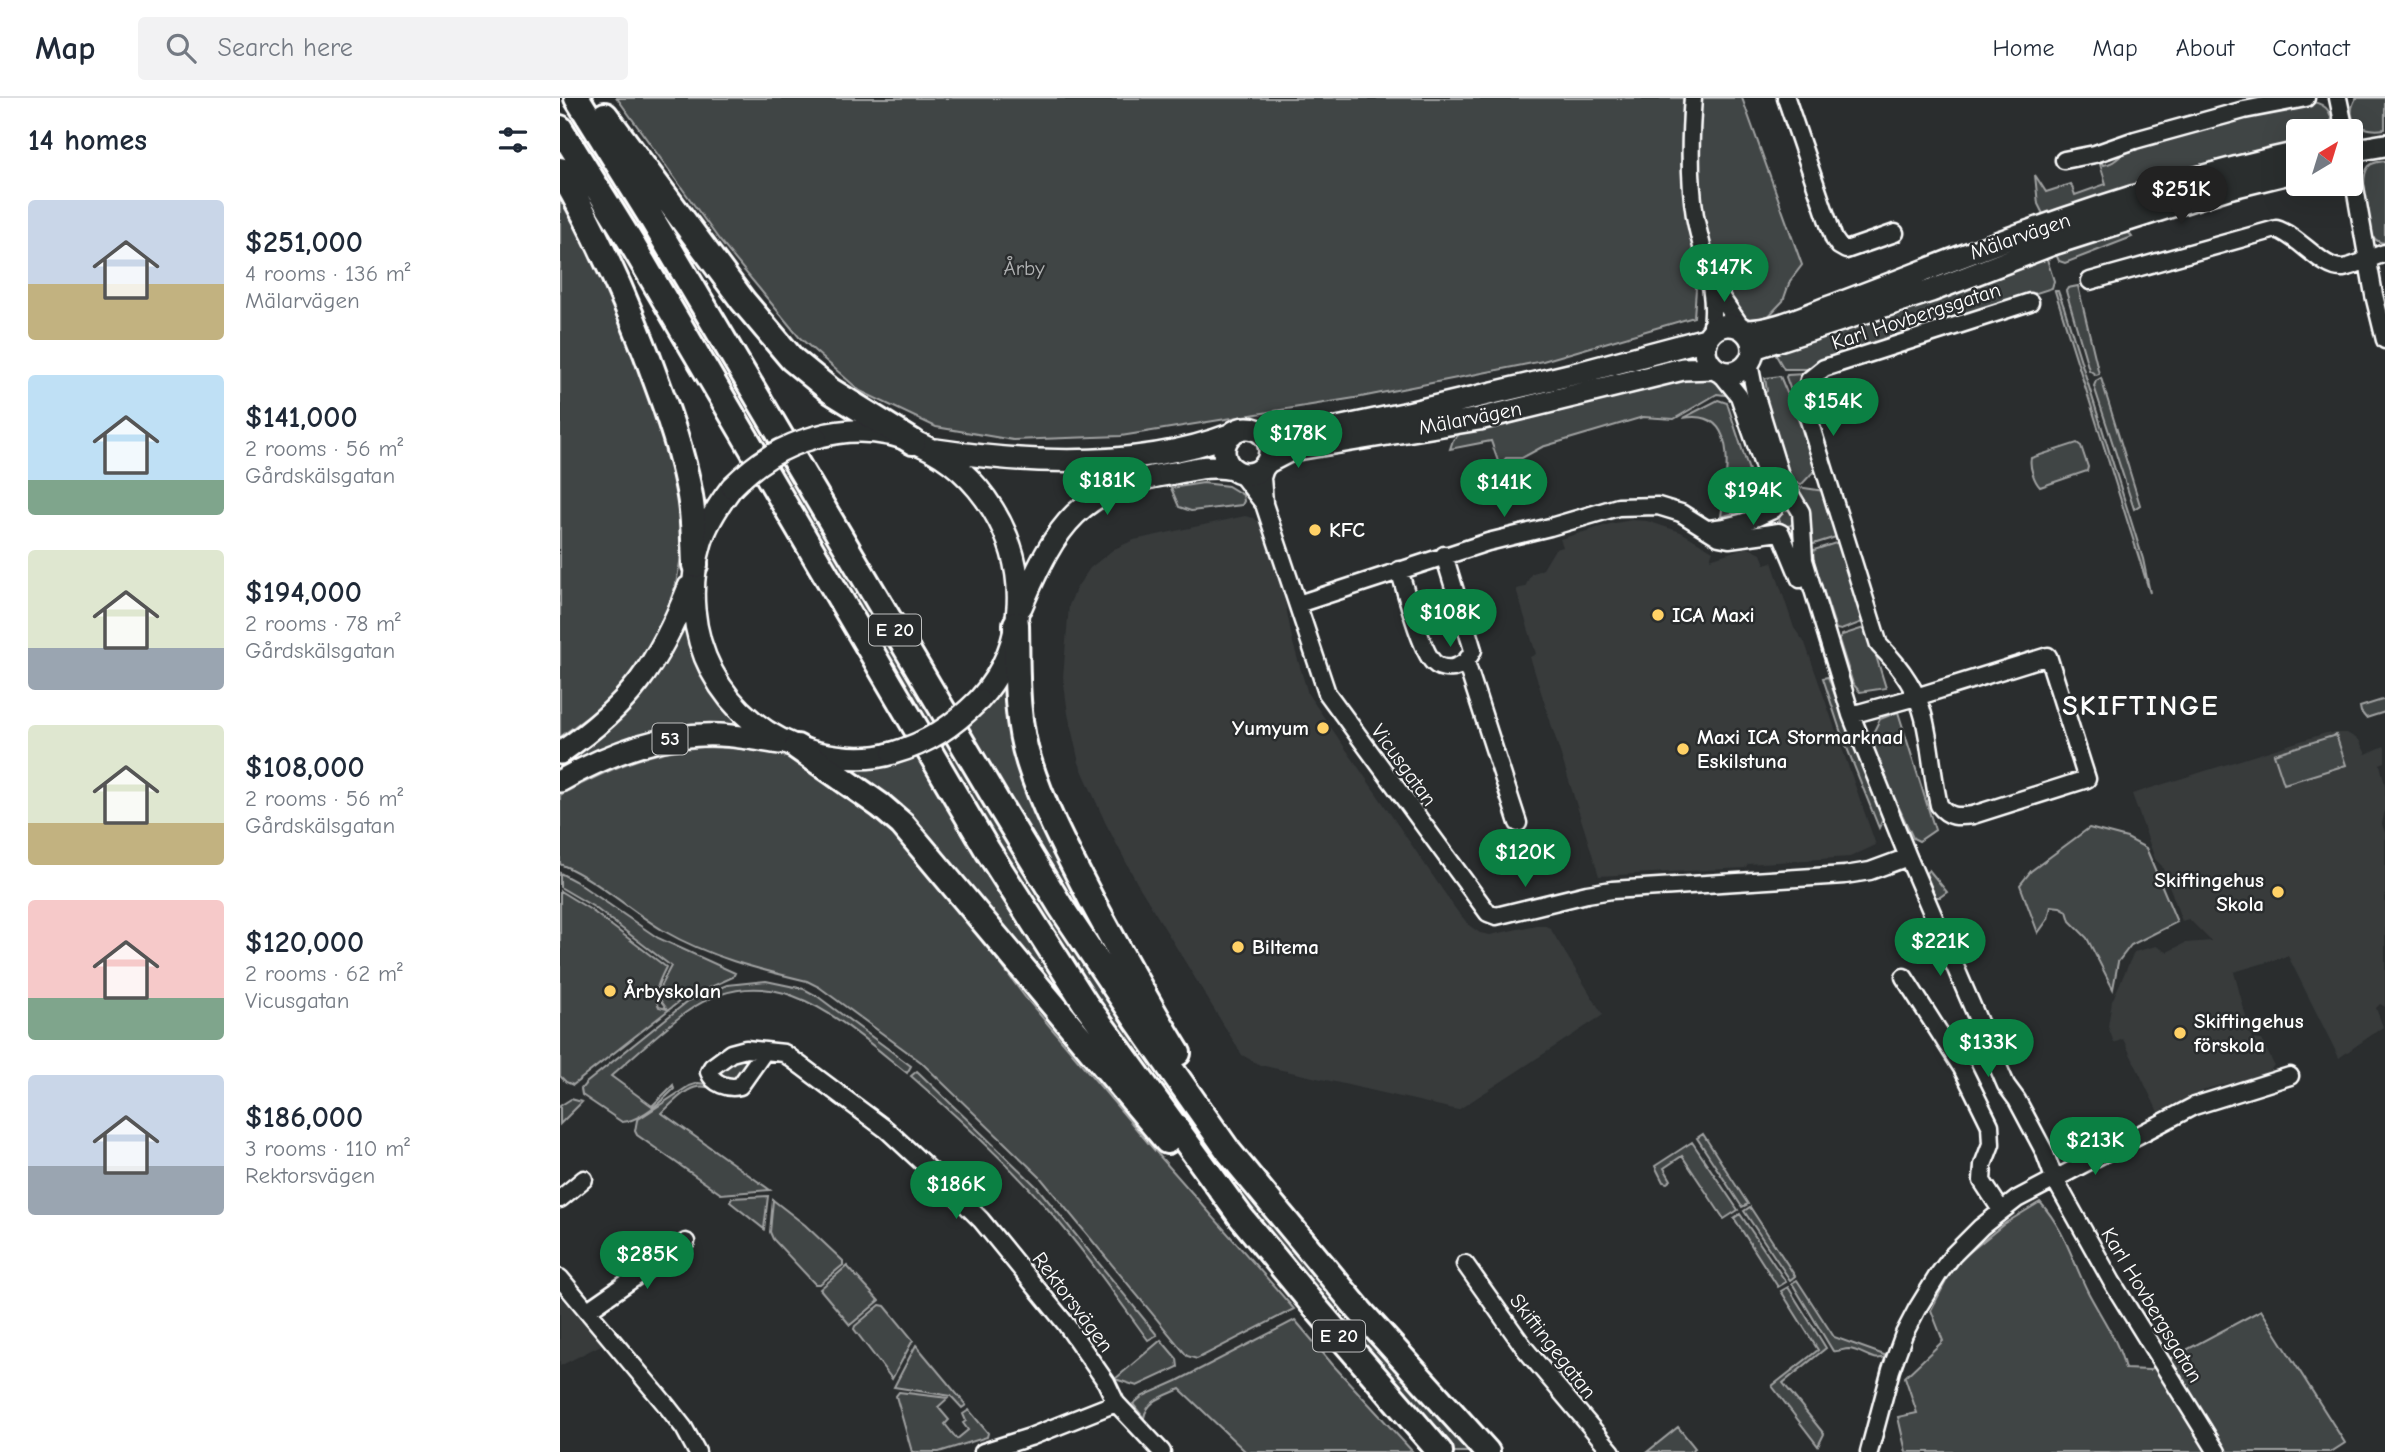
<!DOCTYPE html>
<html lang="en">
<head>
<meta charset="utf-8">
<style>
	:root { --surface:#fff; --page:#f2f2f3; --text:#1f2937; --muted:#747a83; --line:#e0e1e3; --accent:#0b8043 }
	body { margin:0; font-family:"Comic Neue",sans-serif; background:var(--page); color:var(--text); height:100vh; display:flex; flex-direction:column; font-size:26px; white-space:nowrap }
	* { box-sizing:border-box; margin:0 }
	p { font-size:23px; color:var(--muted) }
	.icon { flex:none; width:38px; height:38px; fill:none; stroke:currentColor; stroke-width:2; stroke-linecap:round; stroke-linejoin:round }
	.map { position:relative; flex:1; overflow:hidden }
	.sheet { display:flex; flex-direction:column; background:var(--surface); width:560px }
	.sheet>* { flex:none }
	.needle { width:46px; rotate:38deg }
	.controls { position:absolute; left:1726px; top:21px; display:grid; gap:14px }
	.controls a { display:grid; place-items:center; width:77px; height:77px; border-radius:7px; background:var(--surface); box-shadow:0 7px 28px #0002; font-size:35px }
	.price { position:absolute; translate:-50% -60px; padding:0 16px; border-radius:24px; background:var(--accent); color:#fff; font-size:23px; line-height:46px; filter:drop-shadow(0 2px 4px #0008) }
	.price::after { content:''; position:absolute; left:50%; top:42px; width:21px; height:16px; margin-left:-10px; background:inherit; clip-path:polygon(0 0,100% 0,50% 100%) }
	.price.on { background:#222; color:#fff }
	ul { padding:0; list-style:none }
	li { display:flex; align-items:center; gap:21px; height:175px; padding:0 28px }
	li span { display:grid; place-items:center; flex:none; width:196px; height:140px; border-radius:7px; color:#555 }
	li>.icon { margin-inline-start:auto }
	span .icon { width:84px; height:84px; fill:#fffc; stroke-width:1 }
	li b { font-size:30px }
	h2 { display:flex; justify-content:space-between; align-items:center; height:84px; padding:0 28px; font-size:30px }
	header { display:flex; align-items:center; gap:42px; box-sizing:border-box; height:98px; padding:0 35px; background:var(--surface); border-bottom:2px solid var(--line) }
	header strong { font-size:33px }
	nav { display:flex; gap:38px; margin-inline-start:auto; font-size:24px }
	.search { width:490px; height:63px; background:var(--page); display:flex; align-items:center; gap:18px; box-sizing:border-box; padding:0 24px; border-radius:7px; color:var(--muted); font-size:26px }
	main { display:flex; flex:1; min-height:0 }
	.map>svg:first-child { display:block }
	.built { fill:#373a3b }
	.green { fill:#414445; stroke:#a0a2a2; stroke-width:2 }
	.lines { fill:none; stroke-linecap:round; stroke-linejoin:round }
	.minor-casing { stroke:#fff; stroke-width:21 }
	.major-casing { stroke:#fff; stroke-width:26 }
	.highway-casing { stroke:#fff; stroke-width:30 }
	.minor { stroke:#2a2d2e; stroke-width:16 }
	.major { stroke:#2a2d2e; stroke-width:21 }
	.highway { stroke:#2a2d2e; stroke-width:24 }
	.major-bridge-casing { stroke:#fff; stroke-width:26; stroke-linecap:butt }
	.major-bridge { stroke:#2a2d2e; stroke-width:21 }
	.poi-dot { fill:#ffd166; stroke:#2a2d2e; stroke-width:2.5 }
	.labels { text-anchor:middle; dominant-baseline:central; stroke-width:5; stroke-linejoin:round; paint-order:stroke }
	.shield { fill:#2a2d2e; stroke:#bfc0c0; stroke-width:2 }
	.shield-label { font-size:19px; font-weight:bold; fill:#fff }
	.street-label { font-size:21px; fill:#fff; stroke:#2a2d2e }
	.park-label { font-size:21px; fill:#b3b4b5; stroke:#2a2d2e }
	.poi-label { font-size:21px; font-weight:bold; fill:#fff; stroke:#2a2d2e; text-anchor:start }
	.district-label { font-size:28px; font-weight:bold; letter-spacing:2px; fill:#fff; stroke:#2a2d2e }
</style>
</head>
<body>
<header>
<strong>Map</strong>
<div class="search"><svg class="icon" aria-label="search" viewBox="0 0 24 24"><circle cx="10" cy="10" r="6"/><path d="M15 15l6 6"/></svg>Search here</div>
<nav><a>Home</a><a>Map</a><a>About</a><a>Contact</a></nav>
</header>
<main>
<section class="sheet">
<h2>14 homes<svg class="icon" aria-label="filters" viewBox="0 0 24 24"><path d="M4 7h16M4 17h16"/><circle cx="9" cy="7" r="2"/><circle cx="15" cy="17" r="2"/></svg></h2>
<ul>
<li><span style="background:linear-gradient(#c9d6e8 60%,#c2b280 0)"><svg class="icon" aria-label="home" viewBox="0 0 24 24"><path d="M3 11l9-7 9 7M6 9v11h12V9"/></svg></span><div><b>$251,000</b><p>4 rooms · 136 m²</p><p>Mälarvägen</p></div></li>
<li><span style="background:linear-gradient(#bfe0f5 75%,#7fa58c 0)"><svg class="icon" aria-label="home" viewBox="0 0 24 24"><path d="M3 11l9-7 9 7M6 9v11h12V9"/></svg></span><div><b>$141,000</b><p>2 rooms · 56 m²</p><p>Gårdskälsgatan</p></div></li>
<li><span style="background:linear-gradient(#dfe7d0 70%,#9aa5b1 0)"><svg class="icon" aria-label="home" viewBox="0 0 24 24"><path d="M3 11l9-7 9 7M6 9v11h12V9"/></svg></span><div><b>$194,000</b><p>2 rooms · 78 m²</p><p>Gårdskälsgatan</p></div></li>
<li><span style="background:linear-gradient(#dfe7d0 70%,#c2b280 0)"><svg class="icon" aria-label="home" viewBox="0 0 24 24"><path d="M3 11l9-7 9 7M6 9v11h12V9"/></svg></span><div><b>$108,000</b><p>2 rooms · 56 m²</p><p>Gårdskälsgatan</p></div></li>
<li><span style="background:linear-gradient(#f6c9c9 70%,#7fa58c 0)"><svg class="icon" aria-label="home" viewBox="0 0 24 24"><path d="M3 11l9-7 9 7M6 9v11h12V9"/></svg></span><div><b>$120,000</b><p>2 rooms · 62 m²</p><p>Vicusgatan</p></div></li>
<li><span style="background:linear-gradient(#c9d6e8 65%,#9aa5b1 0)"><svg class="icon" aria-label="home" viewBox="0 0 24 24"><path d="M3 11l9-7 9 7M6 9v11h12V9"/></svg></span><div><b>$186,000</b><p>3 rooms · 110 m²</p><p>Rektorsvägen</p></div></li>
</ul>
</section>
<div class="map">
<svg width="1825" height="1354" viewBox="0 0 1825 1354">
	<rect width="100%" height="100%" fill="#2a2d2e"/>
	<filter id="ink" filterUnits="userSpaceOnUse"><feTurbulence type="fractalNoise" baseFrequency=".0143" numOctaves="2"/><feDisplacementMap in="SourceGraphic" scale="14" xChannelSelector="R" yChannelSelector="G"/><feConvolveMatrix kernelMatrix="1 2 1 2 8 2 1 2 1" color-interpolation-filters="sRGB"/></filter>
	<g filter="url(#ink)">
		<!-- built -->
		<path class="built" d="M685,418L694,420L703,428L722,488L733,545L748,596L897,813L910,828L920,835L930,837L976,827H983L990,830L1043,917L898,1012L700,967L682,957L577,785L545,724L519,665L508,616L503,579L509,507L517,489L530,470L554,451L574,442Z
			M1072,422L1087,423L1121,434L1153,453L1150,461L1187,449L1201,456L1205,466L1212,464L1234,530L1245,545L1316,747L1290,759L1188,766L1185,770L1039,778L970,559L976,556L956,491L965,489L971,476L983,471L995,451L1003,449L1000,441L1050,426Z
			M1766,635H1787L1799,642L1806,656L1824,648L1825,650V664L1820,666L1825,687V712L1822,726L1825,735V909L1820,906L1816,910L1823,929L1779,960L1728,858L1674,874L1692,941L1702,942L1714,967L1708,976L1649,990L1598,1014L1563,941L1554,945L1548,928L1552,903L1574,854L1596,848L1607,854L1625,845L1651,843L1629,821L1622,823L1602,768L1595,761L1572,696Z
			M0,1198L43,1246L0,1268Z"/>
		<!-- green -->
		<path class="green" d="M57,0H1123L1121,67L1138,162L1134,219L983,263L801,299L561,338L453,342L376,329L300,293L239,239L160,143Z
			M1139,0H1182L1242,167L1230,183L1223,203L1202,225L1184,222C1179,215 1172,209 1168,201C1139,149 1137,58 1139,0Z
			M1796,0H1825V31C1804,34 1782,25 1796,0Z
			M1752,4C1768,6 1775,18 1770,33H1738V48L1485,120L1478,106L1475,77L1486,94L1511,86L1515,97L1546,86L1537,56L1543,67C1557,66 1562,53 1575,49C1633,30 1692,16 1752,4Z
			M1825,63V145C1817,145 1813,140 1810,134C1808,118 1798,80 1809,68C1813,64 1820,64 1825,63Z
			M0,88L64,218L121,391L124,443L116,486L101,528L64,585L45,606L0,639Z
			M1569,135L1572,139L1505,165L1499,163L1494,152L1542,138H1557Z
			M1485,155L1494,183L1492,190L1268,262L1249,271H1224L1213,252Z
			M1518,188L1539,276L1536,277L1529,272L1506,193L1508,190Z
			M1495,193H1498L1504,209L1583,461L1590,495Z
			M1244,276L1237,296L1241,321L1226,279L1227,277Z
			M1150,278L1172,298L1157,296L1114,321L1083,319L982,349L962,360H946L942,365L941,372L931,343L890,351L893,342L905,331L1114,279Z
			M1220,278L1240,326H1243L1257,370L1242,386L1229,384L1200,298L1207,293L1205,280Z
			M1541,280L1580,407L1574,411L1534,288L1536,283Z
			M1158,302L1167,305L1194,388L1180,413L1161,419C1165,384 1183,309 1123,320Z
			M1517,345L1521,348L1528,369L1527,373L1480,389C1474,383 1469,368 1471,360Z
			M222,359L378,626L365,634L210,366Z
			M643,385L668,388L683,397L684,403L682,407L631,413L619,409L611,390Z
			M1231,388L1264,393L1279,438L1247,448C1251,412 1255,417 1231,388Z
			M1219 420a8 8 0 1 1 16 0a8 8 0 1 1-16 0Z
			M1279,444L1305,523L1281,532L1276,531L1252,458L1254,452Z
			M126,522L189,629L0,672V663L110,555Z
			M1307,529L1326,590L1300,594L1293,586L1279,542L1282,537Z
			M1268,579L1323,721L1319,730L1281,635L1263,580Z
			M447,580L453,622L591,925L523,826L403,631L431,605Z
			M1825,601V614L1806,620L1801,614L1800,609Z
			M1338,614L1375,732L1359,743L1353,740L1320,669L1310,641L1320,621Z
			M1776,637L1786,667L1724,686L1714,656Z
			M388,643L463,767L913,1354H893L747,1187L547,922L377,649Z
			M146,649L187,651L216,655L239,664L316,712L408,822L465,899L590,1047L734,1211L637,1261L627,1258L480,1079L361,964L259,889L247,883C197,871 149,859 104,833C69,812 38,782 0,766V697C48,672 91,651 146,649Z
			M358,659L439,793L570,990L285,671L335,665Z
			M1529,730L1567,740L1586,750L1617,824L1571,847L1558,864L1553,891L1527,840L1510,823L1507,813L1500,809L1491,808L1488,821L1478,835L1460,787L1471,773Z
			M1369,772L1387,794L1380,799H1375L1366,775Z
			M0,775L15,783L98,840L175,875L173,879L120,903L13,987L6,984L0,978V793L31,812L106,869C100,881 92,896 99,909L107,911L98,899L101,887L111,868L34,809L0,789Z
			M206,883L244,891L257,898L351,968L347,975C281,923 212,853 125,915C99,934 75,957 51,978L92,1008L113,987L114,991C101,1004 80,1023 62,1024L22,997L21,991L26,985L128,903L167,887Z
			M188,957L192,960L175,980L168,982L157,976V971L170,962Z
			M357,973L477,1089L597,1237L588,1242C555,1197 523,1151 486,1109C445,1062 399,1020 351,978Z
			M138,985L146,986L155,990L154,992C134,980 116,1001 102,1015L210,1092L161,1096L77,1037L75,1033L77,1022L129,988Z
			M11,1001L22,1004L0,1026V1008Z
			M1143,1036L1188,1106L1182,1109L1137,1040Z
			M1132,1044L1178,1112L1164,1121L1122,1058L1104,1070L1111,1082L1107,1085L1103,1084L1095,1068Z
			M208,1098L204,1131L170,1104L172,1100Z
			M213,1102L245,1127L283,1163V1167L260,1186H255L213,1141L210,1134Z
			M1480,1104C1505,1132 1512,1162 1528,1194C1541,1219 1559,1243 1565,1271L1589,1272L1701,1212L1785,1345L1771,1354H1346L1338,1319L1357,1315L1345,1279L1383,1243L1371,1212L1395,1166L1444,1126Z
			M1190,1109L1235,1178L1230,1182L1184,1113Z
			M1180,1116L1226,1184L1218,1189L1174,1120Z
			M287,1168L319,1203L290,1227L260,1191Z
			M1237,1182L1274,1239L1327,1258C1313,1266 1303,1252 1289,1251C1283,1251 1279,1254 1273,1253L1232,1185Z
			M1228,1189L1266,1250L1223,1285L1264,1336L1258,1348L1212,1288L1258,1252L1221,1193Z
			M320,1207L325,1208L353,1242L332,1281L294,1231L295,1228Z
			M735,1222L773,1267L853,1354H686L620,1291C605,1298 587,1302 584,1320L573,1306L583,1298L617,1283Z
			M601,1242L617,1261L618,1269L577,1288L555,1281Z
			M356,1247L406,1307L402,1310L391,1298L334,1289Z
			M339,1294L388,1300L378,1309L389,1322L385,1326L397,1341L408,1332L403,1325L406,1323L403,1316L409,1312L428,1335L427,1339L379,1354H352L336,1298Z
			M1118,1329L1135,1350L1130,1354H1087Z"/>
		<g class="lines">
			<defs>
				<path id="minor" d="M1133,0C1130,38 1129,80 1135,118C1142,157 1159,194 1151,234
					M1226,0L1274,141L1279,148L1286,152L1335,135
					M1778,0L1785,33
					M1790,61L1814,197L1825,242
					M1504,62L1535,56L1575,42L1684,12L1746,0
					M1530,183L1716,131C1738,137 1763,172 1783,170C1796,168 1812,159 1825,155
					M1153,188L1182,230
					M1189,265L1195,295L1221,380L1241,414L1244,462L1291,617L1348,759L1446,987L1457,1002L1484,1053L1494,1080L1552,1184L1657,1354
					M1159,273L1179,298L1209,384L1214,411
					M680,375L704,406L767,595L928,815L936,818L1027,796L1052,792L1285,777L1310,773L1348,759
					M704,404L702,380L706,367
					M1149,431C1172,429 1192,423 1213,412
					M1221,435L1240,481
					M839,472C846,493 860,550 873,564C879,570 885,571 893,570C904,567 908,562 913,552L884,457
					M738,506L928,444L990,429L1058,409L1098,408L1121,415L1159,439L1169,441L1219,434
					M906,564L958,725
					M1291,617L1356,599L1488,558L1527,681L1413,717C1398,719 1389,720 1379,707C1372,678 1371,649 1364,620C1357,591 1339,567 1319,547L1243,303L1249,282L1264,270L1470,204
					M1344,879L1402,970L1430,1027L1431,1046L1423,1067L1422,1083L1441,1112
					M204,954L180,988C168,991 153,986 149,974L152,969L171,955L186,951L224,955L327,1032L382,1083L421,1122L505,1225L546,1284L556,1305L602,1354
					M0,1101L24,1081
					M905,1166L966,1252L1052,1354
					M0,1180L106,1307L124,1330L137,1354
					M28,1212L126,1144
					M423,1354L470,1339L556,1305
					M1309,1354L1331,1272L1344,1236L1357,1211L1378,1177L1393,1157L1421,1129L1457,1101L1634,1008L1730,978"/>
				<path id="major" d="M1790,53L1825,47
					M1145 251a24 24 0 1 1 48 0a24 24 0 1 1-48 0Z
					M1186,233C1213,233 1242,219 1267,210C1324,189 1380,166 1437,145C1534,109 1636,77 1738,55
					M1194,250L1371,193L1493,146L1668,90L1738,73
					M664 353a23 23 0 1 1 46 0a23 23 0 1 1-46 0Z
					M704,338L723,339L758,334L844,316L1022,274L1146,241
					M256,339C407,297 522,486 419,602
					M376,352C470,366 582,371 672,336
					M708,364L731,352L919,321L1123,271L1154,270
					M172,389C160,405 147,424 141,444C114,535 160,629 253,654C279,660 307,663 333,655
					M461,509C496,426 520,389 614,375C634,371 653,366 673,371
					M0,655C70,607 98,567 129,489
					M0,683C48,656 104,634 160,637C180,638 200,642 220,645"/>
				<path id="highway" d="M17,0L89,116L439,707L501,809L578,924L669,1054L800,1213L927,1354
					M45,17L183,203L232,261L271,293L353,344
					M0,30L72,146L428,753L525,905L681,1119L755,1209L880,1354
					M0,72C41,143 74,219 101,296C113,329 124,363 130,398C134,421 134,444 135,467
					M456,526C457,571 455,621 469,664C484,712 508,756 531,801C559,853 587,905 618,955
					M237,649L321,708L342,726L607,1043"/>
			</defs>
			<!-- minor casing -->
			<use href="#minor" class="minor-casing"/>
			<!-- major casing -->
			<use href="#major" class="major-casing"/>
			<!-- highway casing -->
			<use href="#highway" class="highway-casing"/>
			<!-- minor -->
			<use href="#minor" class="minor"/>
			<!-- major -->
			<use href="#major" class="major"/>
			<!-- highway -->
			<use href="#highway" class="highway"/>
			<defs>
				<path id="major-bridge" d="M172,389C197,364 222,348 256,339
					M333,655C368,645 393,628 419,602"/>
			</defs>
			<!-- major-bridge casing -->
			<use href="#major-bridge" class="major-bridge-casing"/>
			<!-- major-bridge -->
			<use href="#major-bridge" class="major-bridge"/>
		</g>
	</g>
	<!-- markers -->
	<g class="poi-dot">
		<circle cx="755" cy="432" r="7"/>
		<circle cx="1098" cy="517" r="7"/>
		<circle cx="763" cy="630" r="7"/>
		<circle cx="1123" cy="651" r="7"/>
		<circle cx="1718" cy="794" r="7"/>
		<circle cx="678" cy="849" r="7"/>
		<circle cx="50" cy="893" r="7"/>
		<circle cx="1620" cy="935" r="7"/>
	</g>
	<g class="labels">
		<!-- shield labels -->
		<g class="shield">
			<rect x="309" y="516.5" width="52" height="31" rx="5"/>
			<rect x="92.5" y="625.5" width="35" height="31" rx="5"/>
			<rect x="753" y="1222.5" width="52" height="31" rx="5"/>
		</g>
		<g class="shield-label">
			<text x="335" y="532">E 20</text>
			<text x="110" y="641">53</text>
			<text x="779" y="1238">E 20</text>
		</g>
		<!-- street labels -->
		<g class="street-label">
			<text transform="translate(1460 138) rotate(-19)">Mälarvägen</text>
			<text transform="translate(1356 218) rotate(-18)">Karl Hovbergsgatan</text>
			<text transform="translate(910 320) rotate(-11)">Mälarvägen</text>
			<text transform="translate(844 667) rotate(54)">Vicusgatan</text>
			<text transform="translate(513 1204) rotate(53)">Rektorsvägen</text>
			<text transform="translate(1592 1207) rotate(59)">Karl Hovbergsgatan</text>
			<text transform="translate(993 1248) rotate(52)">Skiftingegatan</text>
		</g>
		<!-- park labels -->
		<g class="park-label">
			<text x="464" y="170">Årby</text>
		</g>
		<!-- poi labels -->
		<g class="poi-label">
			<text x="769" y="432">KFC</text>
			<text x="1112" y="517">ICA Maxi</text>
			<text x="749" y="630" text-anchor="end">Yumyum</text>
			<text x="1137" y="639">Maxi ICA Stormarknad<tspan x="1137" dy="24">Eskilstuna</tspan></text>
			<text x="1704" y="782" text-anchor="end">Skiftingehus<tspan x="1704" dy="24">Skola</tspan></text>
			<text x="692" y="849">Biltema</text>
			<text x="64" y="893">Årbyskolan</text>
			<text x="1634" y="923">Skiftingehus<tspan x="1634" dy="24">förskola</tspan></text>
		</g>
		<!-- district labels -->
		<g class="district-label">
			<text x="1581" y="608">SKIFTINGE</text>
		</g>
	</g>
</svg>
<div class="controls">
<a><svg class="needle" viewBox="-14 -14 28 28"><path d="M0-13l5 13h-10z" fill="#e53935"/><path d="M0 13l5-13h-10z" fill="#747a83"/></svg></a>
</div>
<b class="price on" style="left:1621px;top:128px">$251K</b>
<b class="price" style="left:1164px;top:206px">$147K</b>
<b class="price" style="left:1273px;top:340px">$154K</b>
<b class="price" style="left:738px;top:372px">$178K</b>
<b class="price" style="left:547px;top:419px">$181K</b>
<b class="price" style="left:944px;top:421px">$141K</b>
<b class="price" style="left:1193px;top:429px">$194K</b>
<b class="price" style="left:890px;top:551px">$108K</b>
<b class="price" style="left:965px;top:791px">$120K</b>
<b class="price" style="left:1380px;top:880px">$221K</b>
<b class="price" style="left:1428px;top:981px">$133K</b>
<b class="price" style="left:1535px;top:1079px">$213K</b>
<b class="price" style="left:396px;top:1123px">$186K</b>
<b class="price" style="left:87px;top:1193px">$285K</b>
</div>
</main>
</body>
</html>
